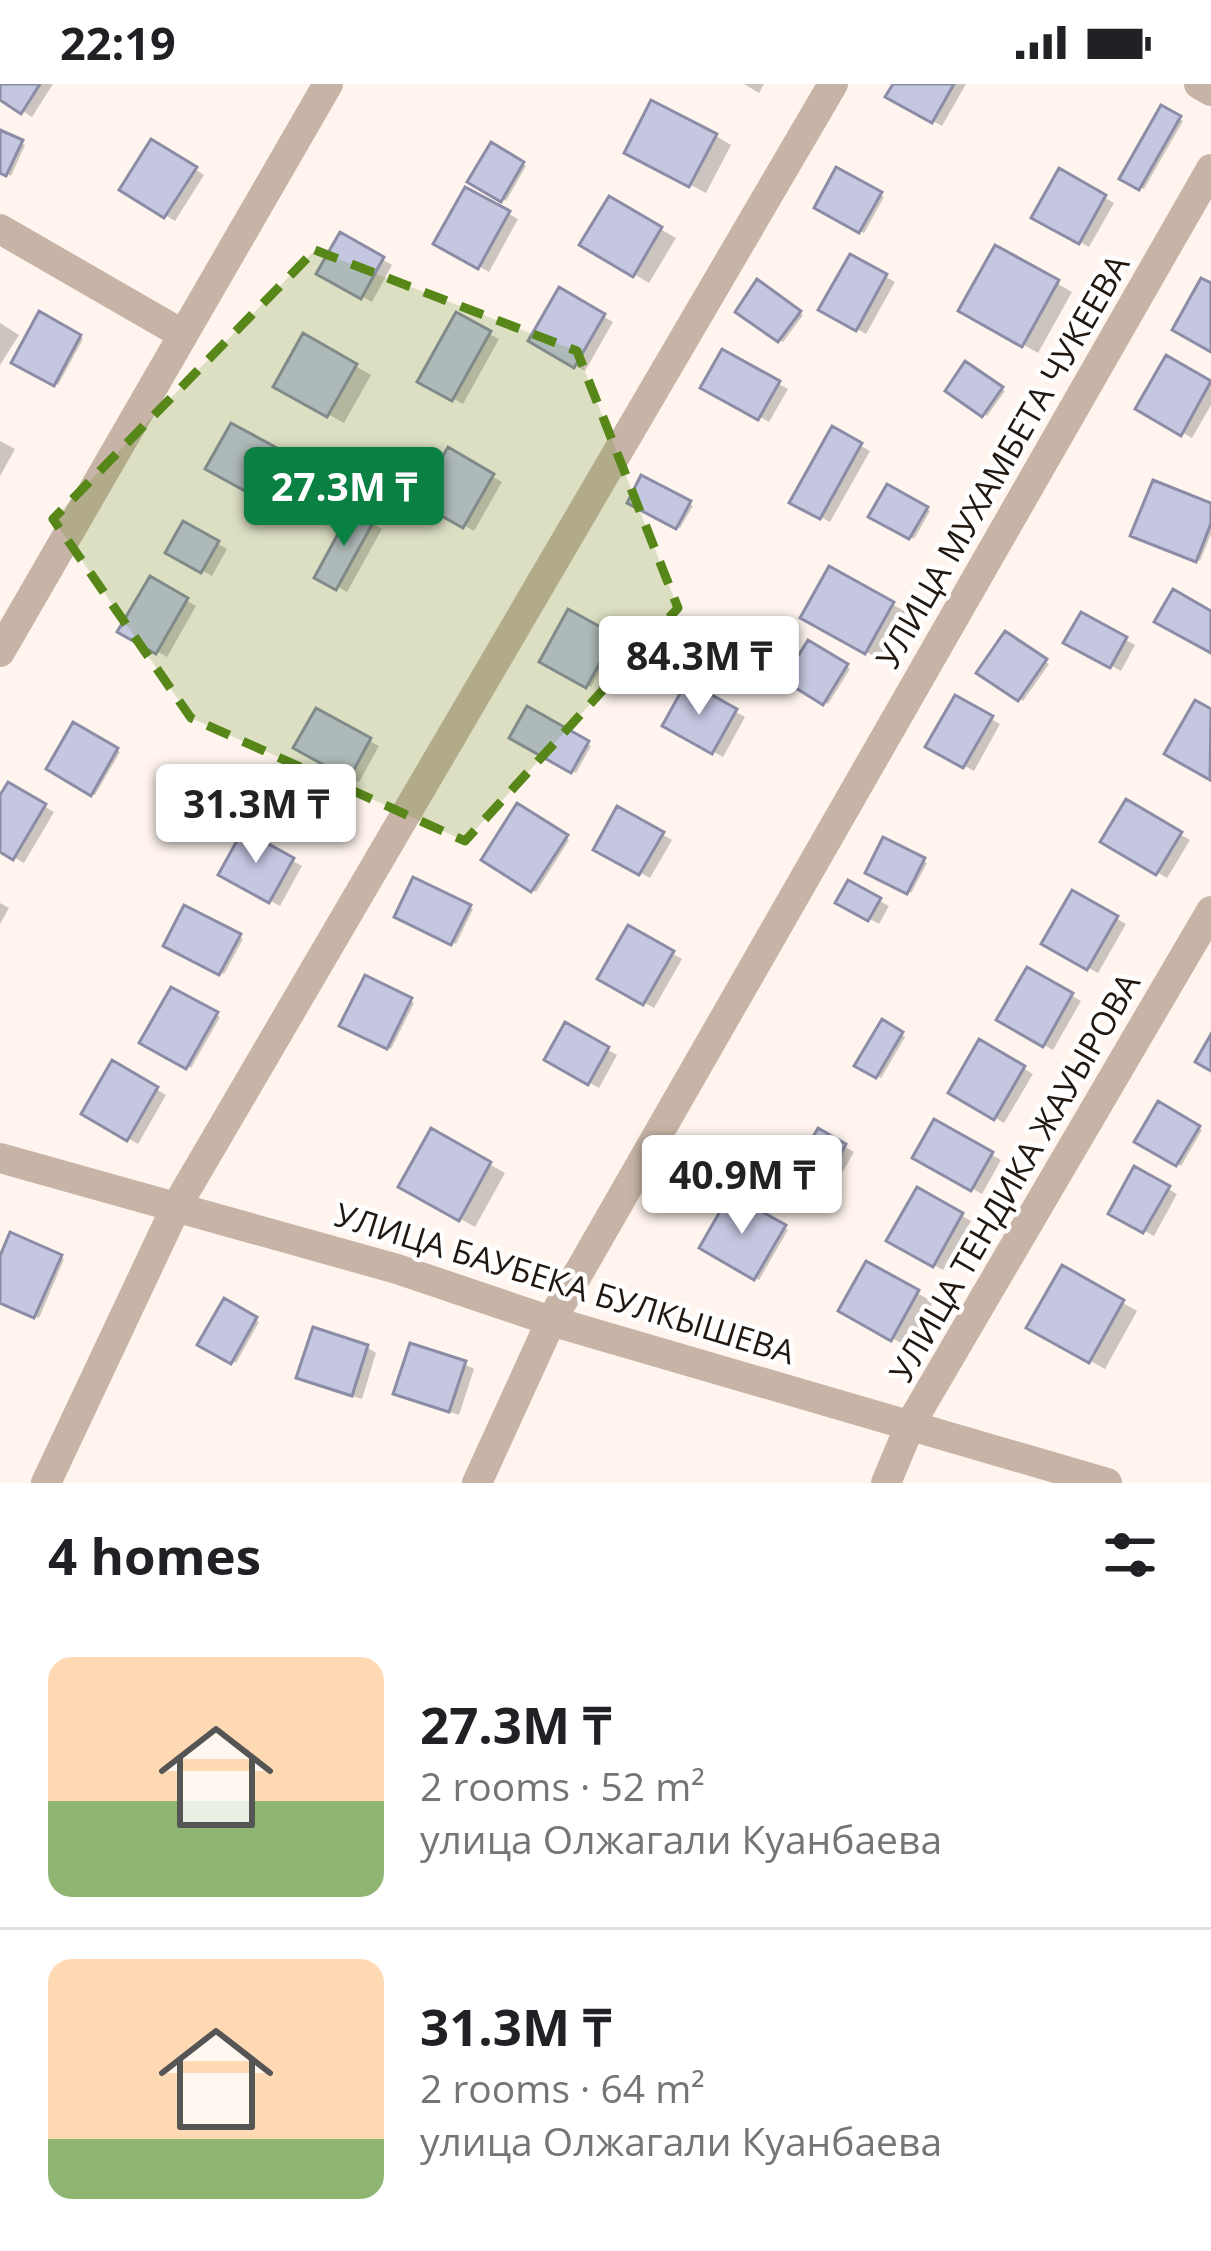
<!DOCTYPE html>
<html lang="en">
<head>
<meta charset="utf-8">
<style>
	:root { --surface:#fff; --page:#f6f6f6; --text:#202124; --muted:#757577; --line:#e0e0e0; --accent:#0b8043 }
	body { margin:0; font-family:"Open Sans",sans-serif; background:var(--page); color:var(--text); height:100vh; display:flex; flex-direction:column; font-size:45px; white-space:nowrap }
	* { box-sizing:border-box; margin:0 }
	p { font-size:39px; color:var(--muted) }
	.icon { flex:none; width:66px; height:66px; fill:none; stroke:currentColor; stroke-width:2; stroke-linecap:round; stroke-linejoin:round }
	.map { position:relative; height:1399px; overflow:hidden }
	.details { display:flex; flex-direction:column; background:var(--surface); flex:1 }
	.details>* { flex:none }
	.price { position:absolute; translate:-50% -102px; padding:0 27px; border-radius:12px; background:#fff; color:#222; font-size:39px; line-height:78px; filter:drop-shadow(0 3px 6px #0008) }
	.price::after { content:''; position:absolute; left:50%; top:72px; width:36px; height:27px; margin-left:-18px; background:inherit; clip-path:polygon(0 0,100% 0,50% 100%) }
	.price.current { background:var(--accent); color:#fff }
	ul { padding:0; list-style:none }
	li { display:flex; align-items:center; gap:36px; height:300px; padding:0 48px }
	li+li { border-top:3px solid var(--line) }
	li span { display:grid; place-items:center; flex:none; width:336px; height:240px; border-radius:24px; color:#555 }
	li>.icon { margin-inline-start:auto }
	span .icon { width:144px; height:144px; fill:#fffc; stroke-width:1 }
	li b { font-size:51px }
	h2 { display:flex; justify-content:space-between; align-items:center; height:144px; padding:0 48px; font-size:51px }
	.status { display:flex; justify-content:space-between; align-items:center; height:84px; padding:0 60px; background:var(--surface); direction:ltr }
	.status svg { height:33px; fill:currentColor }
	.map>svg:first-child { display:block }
	.shadow { fill:#0003 }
	.building { fill:#c5c7e1; stroke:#8b8ca5; stroke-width:3 }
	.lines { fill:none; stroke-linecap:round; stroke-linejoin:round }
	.minor { stroke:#c8b4a7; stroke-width:30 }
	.marked { fill:#578719; fill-opacity:0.2; stroke:#578719; stroke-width:9; stroke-dasharray:24 15; stroke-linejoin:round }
	.labels { text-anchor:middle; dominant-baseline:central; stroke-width:9; stroke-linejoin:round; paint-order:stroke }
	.street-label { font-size:33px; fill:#201811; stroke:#fff }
</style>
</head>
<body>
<div class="status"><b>22:19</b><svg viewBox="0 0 49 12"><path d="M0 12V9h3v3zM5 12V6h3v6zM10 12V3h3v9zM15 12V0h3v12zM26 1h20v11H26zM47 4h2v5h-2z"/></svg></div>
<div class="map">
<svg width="1211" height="1399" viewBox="0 0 1211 1399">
	<rect width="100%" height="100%" fill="#fff5ee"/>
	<!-- shadow -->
	<path class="shadow" d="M0,0H53L32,33L0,13Z
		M744,0H764L759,9Z
		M896,0H966L942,42L889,12Z
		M1162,25L1183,37L1144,105L1124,94Z
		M0,49L25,61L11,92L0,86Z
		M716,52L731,61L706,109L643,76Z
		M152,59L204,91L175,137L123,105Z
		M492,62L526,82L506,117L471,97Z
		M837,87L884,113L864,149L818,123Z
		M1060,88L1114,119L1089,163L1035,133Z
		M466,107L518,135L489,188L437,159Z
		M610,116L676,154L649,199L584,160Z
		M341,152L392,181L372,218L321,189Z
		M996,165L1072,208L1038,269L962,226Z
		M851,174L895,198L866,250L822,225Z
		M758,199L803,231L783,258L739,227Z
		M560,207L613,238L585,287L532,256Z
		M40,231L83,255L58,301L15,277Z
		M457,232L499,255L463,320L421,297Z
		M0,239L19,251L0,281Z
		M304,253L371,291L344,339L277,302Z
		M723,269L788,305L769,338L704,302Z
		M1167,275L1211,300V321L1192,354L1139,324Z
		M966,281L1005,307L987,332L949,306Z
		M232,343L287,373L264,415L209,384Z
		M833,346L870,367L830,438L793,418Z
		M0,357L15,365L0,392Z
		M449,368L502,398L474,447L421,417Z
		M643,395L693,422L680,444L631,418Z
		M888,404L930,427L914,455L872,431Z
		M1211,422V450L1200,477L1134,451Z
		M353,428L382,445L347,508L318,492Z
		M184,441L227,465L212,492L170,468Z
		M830,486L908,529L881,576L804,533Z
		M151,496L196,522L167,573L122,547Z
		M569,529L617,555L591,603L543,577Z
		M1082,532L1135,561L1121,587L1067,557Z
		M1006,551L1049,580L1023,617L980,588Z
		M809,560L850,585L828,620L788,595Z
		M688,601L745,633L723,673L666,641Z
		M956,615L1000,640L974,687L929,662Z
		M528,627L591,662L576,689L513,653Z
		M317,628L379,662L359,698L297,663Z
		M75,642L120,668L95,711L50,684Z
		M9,702L54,728L24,779L0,765V717Z
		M1127,719L1190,756L1167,794L1104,757Z
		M518,723L569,756L536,808L485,775Z
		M619,726L672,756L650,794L597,765Z
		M244,750L302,782L280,822L222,790Z
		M884,757L927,779L911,809L869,788Z
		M414,797L473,825L456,860L397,832Z
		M849,800L889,822L879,840L839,818Z
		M1073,810L1126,840L1098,889L1045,859Z
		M0,819L9,824L0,840Z
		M186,825L243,855L224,890L167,861Z
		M629,845L682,875L654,924L601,894Z
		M1029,887L1081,917L1053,966L1000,935Z
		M366,895L414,919L391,965L343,941Z
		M172,907L220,933L191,984L143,958Z
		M883,939L905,953L881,994L858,981Z
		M566,943L617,971L599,1004L548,975Z
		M980,959L1033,990L1004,1039L952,1008Z
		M113,980L166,1011L138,1060L85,1029Z
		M1159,1021L1202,1046L1181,1082L1139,1057Z
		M935,1039L1001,1076L982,1110L916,1073Z
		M432,1048L505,1089L475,1143L402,1102Z
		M819,1048L854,1068L834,1103L800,1084Z
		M1136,1087L1177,1110L1154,1152L1112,1129Z
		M919,1107L971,1137L943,1186L890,1156Z
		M731,1114L788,1146L759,1196L703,1163Z
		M12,1152L64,1175L39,1234L0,1217V1180Z
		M867,1181L933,1218L908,1263L842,1226Z
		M1063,1185L1137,1227L1105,1285L1030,1243Z
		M225,1219L259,1238L236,1279L201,1260Z
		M367,1263L376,1269L362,1315L309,1298Z
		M464,1280L474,1285L459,1331L397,1309Z"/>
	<!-- building -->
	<path class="building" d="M0,0H40L21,30L0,16Z
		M893,0H954L932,39L885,13Z
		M651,16L717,50L689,103L624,69Z
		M1161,21L1181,32L1139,106L1119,95Z
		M0,46L23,56L6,92L0,89Z
		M151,55L197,83L164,134L119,106Z
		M491,58L524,78L501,118L467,98Z
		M836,83L882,108L859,149L814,124Z
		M1059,84L1106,111L1079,160L1031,134Z
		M465,103L510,127L478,185L433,160Z
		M609,112L662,143L633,193L579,161Z
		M340,148L384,173L361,215L316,190Z
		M995,161L1059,196L1022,263L958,227Z
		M850,170L887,190L856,247L818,226Z
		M1201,194L1211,199V268L1172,246Z
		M757,195L801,227L778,258L735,228Z
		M559,203L605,230L574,284L528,257Z
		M39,227L81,251L54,302L11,279Z
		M456,228L491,247L452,317L417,298Z
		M303,249L357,280L327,333L273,303Z
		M722,265L780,297L758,336L700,304Z
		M1166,271L1211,297L1181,352L1135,325Z
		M965,277L1003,303L982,333L945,307Z
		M231,339L279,365L254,412L205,385Z
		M832,342L862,359L820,435L789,419Z
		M448,363L494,390L463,444L417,418Z
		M641,391L691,417L676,445L627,419Z
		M1153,396L1211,419V439L1196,478L1130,452Z
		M887,400L928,423L909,455L868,433Z
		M352,424L374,437L336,506L314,494Z
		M183,437L219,457L201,489L165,469Z
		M829,482L894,518L865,570L800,534Z
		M150,492L188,514L156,570L117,548Z
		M1173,505L1211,527V569L1154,538Z
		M568,525L615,551L586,604L539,578Z
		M1081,528L1127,553L1110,584L1063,559Z
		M1005,547L1047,575L1018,617L976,589Z
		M808,556L848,580L823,621L783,596Z
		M687,597L737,625L712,670L662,642Z
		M955,611L993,632L963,684L925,663Z
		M1195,616L1211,625L1210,696L1164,670Z
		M527,622L589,657L571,689L509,654Z
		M316,624L371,654L349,695L293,664Z
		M73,638L118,664L91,712L46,685Z
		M8,698L46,720L13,776L0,768V711Z
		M1126,715L1182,748L1156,791L1100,758Z
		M517,719L568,751L531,808L481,776Z
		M617,722L664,748L639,791L593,766Z
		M243,746L294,774L269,819L218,791Z
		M883,753L925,774L907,810L865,789Z
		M413,793L471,821L451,861L394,833Z
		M848,796L881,814L868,837L835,819Z
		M1072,806L1118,832L1087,886L1041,860Z
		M184,821L241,850L219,891L163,862Z
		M628,841L674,867L643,921L597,895Z
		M1027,883L1073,909L1043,963L996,936Z
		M365,891L412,914L387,965L339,942Z
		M171,903L218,928L186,985L139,959Z
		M882,935L903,948L876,994L854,982Z
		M565,938L609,963L588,1001L544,976Z
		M1211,950V987L1195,978Z
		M979,955L1025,982L994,1036L948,1009Z
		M112,976L158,1003L127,1057L81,1030Z
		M1158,1017L1200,1042L1176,1082L1134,1058Z
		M934,1035L993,1068L971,1107L912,1074Z
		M431,1044L491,1078L459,1137L398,1103Z
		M818,1044L846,1060L823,1100L795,1085Z
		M1134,1082L1170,1102L1143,1149L1108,1130Z
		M917,1103L963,1129L933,1183L886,1157Z
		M730,1110L786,1141L754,1196L699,1164Z
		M10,1148L62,1171L34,1234L0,1219V1172Z
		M866,1177L919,1206L891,1257L838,1227Z
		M1062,1181L1124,1216L1089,1279L1026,1244Z
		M224,1214L257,1233L231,1280L197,1261Z
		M313,1243L368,1261L352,1312L296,1294Z
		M410,1259L466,1277L449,1328L393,1310Z"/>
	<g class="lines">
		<!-- minor -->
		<path class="minor" d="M1199,0L1211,7
			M0,145L182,250
			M0,568L328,0
			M0,1074L397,1185L551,1237L1107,1399
			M46,1399L176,1123L833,0
			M477,1399L551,1237L1211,85
			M886,1399L911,1339L1211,827"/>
	</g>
	<!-- marked area -->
	<path class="marked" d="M315,166L577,267L678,524L465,757L191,634L53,435Z"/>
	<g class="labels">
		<!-- street labels -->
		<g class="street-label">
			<text transform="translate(1002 377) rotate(-60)">УЛИЦА МУХАМБЕТА ЧУКЕЕВА</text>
			<text transform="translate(1014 1093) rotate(-60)">УЛИЦА ТЕНДИКА ЖАУЫРОВА</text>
			<text transform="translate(565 1199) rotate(17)">УЛИЦА БАУБЕКА БУЛКЫШЕВА</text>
		</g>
	</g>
</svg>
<b class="price current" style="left:344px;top:465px">27.3M ₸</b>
<b class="price" style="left:699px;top:634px">84.3M ₸</b>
<b class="price" style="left:256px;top:782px">31.3M ₸</b>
<b class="price" style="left:742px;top:1153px">40.9M ₸</b>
</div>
<section class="details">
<h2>4 homes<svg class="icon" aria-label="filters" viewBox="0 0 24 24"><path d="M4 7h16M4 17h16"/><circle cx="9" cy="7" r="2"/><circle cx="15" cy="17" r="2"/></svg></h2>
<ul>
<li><span style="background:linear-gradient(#ffd9b3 60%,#8fb573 0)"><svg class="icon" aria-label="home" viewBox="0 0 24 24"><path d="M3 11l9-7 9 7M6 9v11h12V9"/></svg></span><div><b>27.3M ₸</b><p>2 rooms · 52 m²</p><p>улица Олжагали Куанбаева</p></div></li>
<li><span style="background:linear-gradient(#ffd9b3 75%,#8fb573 0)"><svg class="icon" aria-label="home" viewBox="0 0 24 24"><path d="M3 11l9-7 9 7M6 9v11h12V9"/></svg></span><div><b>31.3M ₸</b><p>2 rooms · 64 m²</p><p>улица Олжагали Куанбаева</p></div></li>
</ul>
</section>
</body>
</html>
